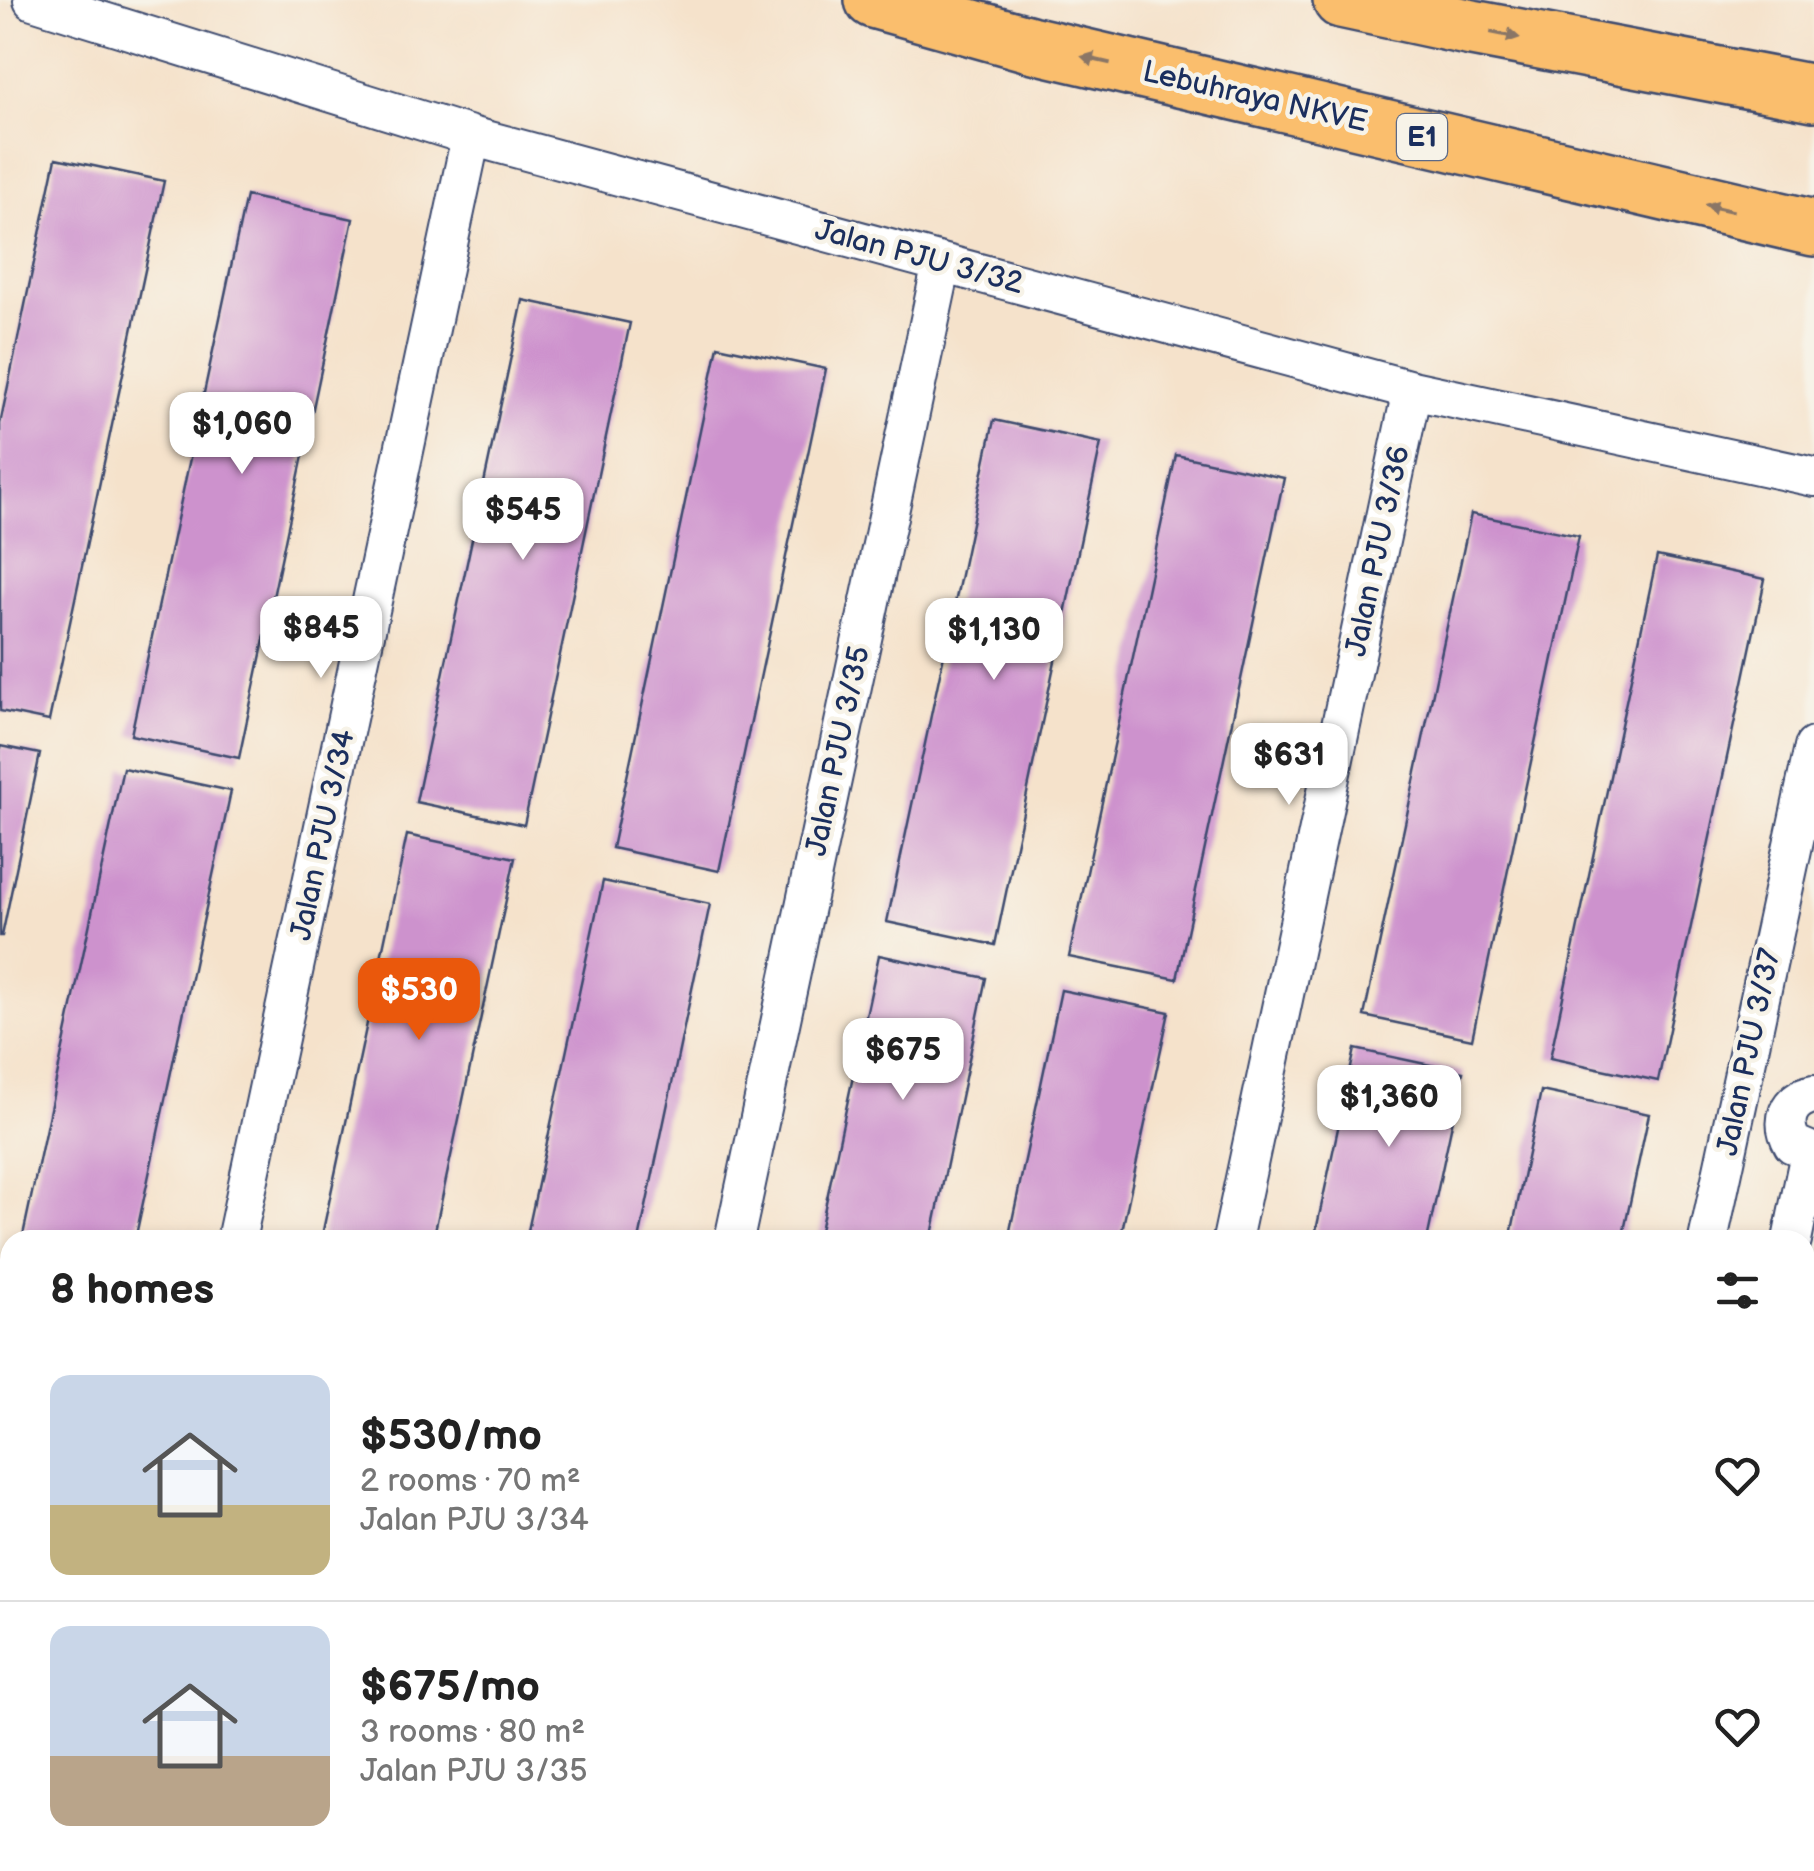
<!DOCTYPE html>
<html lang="en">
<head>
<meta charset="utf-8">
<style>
	:root { --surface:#fff; --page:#f2f2f2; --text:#222; --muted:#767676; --line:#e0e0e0; --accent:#ea580c }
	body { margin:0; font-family:"Balsamiq Sans",sans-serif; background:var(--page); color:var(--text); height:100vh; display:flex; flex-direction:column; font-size:38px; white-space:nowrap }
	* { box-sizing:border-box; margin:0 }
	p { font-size:32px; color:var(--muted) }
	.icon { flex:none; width:55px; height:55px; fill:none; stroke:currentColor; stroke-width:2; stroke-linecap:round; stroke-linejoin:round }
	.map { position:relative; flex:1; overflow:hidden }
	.drawer { position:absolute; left:0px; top:1230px; width:1815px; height:642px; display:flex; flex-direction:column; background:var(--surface); border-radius:30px 30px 0 0; box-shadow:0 5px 15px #0003 }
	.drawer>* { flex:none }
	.price { position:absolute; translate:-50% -85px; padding:0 22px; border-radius:20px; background:#fff; color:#222; font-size:32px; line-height:65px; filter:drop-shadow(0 2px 5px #0008) }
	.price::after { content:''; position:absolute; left:50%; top:60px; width:30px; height:22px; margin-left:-15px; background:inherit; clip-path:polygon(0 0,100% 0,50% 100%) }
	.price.on { background:var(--accent); color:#fff }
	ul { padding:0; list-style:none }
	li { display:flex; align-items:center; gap:30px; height:250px; padding:0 50px }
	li+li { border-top:2px solid var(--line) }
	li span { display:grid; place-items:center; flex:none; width:280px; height:200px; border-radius:20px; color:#555 }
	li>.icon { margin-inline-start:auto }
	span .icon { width:120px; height:120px; fill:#fffc; stroke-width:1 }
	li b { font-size:42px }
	h2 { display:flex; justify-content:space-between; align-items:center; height:120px; padding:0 50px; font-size:42px }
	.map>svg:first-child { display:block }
	.building { fill:#cd92cd }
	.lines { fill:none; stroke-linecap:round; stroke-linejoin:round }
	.lane-casing { stroke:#3c4a6e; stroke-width:22 }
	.street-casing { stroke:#3c4a6e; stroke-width:42 }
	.secondary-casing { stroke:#3c4a6e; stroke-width:58 }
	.highway-casing { stroke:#3c4a6e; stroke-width:60 }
	.lane { stroke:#fff; stroke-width:18 }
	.street { stroke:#fff; stroke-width:38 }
	.secondary { stroke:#fde5c5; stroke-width:52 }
	.highway { stroke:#fabe6d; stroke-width:55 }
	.oneway { fill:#8a7666 }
	.labels { text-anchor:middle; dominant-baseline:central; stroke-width:9; stroke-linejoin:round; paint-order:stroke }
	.shield { fill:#f7f3e8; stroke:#5d6a87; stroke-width:2.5 }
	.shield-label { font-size:28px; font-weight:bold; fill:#1b2f5e }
	.street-label { font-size:30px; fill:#1b2f5e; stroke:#f7f3e8 }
</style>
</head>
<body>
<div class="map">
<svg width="1814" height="1871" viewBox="0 0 1814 1871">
	<rect width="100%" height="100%" fill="#f7f3e8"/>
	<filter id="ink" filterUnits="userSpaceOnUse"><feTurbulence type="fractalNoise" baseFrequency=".01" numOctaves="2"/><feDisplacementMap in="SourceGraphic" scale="20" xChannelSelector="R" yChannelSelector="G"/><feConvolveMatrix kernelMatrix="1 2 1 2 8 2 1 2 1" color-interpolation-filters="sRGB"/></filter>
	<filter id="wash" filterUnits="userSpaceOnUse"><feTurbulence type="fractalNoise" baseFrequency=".0048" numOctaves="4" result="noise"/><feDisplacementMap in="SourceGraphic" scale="40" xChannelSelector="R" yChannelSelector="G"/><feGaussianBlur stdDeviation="2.25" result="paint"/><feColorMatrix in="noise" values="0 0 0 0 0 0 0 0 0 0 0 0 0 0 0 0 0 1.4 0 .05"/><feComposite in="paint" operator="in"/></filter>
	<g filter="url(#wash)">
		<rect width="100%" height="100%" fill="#f5e2cb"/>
		<g id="blocks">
			<!-- building -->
			<path class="building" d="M56,158L164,181L49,721L0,711V424Z
				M246,196L353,219L239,758L131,735Z
				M523,300L630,323L524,825L416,802Z
				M718,346L826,369L719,871L612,848Z
				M994,420L1101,443L995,945L887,922Z
				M1176,455L1284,478L1177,979L1069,957Z
				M1471,514L1579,536L1472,1039L1364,1016Z
				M1657,556L1765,579L1658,1081L1550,1058Z
				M0,746L40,754L2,936H0Z
				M123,768L231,791L135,1240H22Z
				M407,835L515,858L433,1240H321Z
				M603,881L710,904L639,1240H526Z
				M879,955L986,978L931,1240H818Z
				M1061,990L1169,1012L1120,1240H1008Z
				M1355,1049L1463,1072L1427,1240H1314Z
				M1541,1091L1649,1114L1622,1240H1510Z"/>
		</g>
	</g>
	<g filter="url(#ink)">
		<use href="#blocks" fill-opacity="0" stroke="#3c4a6e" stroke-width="2.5"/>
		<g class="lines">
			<defs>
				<path id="lane" d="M0,1345L10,1347"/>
				<path id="street" d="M33,0L471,136L1412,390L1814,477
					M1814,1094C1787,1099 1780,1122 1793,1144L1814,1153
					M236,1240L471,136
					M734,1240L942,263
					M1232,1240L1412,390
					M1708,1240L1814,747
					M1792,1240L1810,1153"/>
				<path id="secondary" d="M0,1398L10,1400
					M0,1484L10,1486
					M1805,1799L1814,1801
					M1753,1862L1794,1871"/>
				<path id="highway" d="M873,0L1030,44L1814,228
					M1341,0L1472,28L1814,93"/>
			</defs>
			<!-- lane casing -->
			<use href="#lane" class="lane-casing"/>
			<!-- street casing -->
			<use href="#street" class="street-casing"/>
			<!-- secondary casing -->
			<use href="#secondary" class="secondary-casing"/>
			<!-- highway casing -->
			<use href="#highway" class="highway-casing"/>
			<!-- lane -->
			<use href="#lane" class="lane"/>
			<!-- street -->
			<use href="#street" class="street"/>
			<!-- secondary -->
			<use href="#secondary" class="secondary"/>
			<!-- highway -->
			<use href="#highway" class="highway"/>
		</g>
		<!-- one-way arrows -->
		<defs><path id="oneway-solid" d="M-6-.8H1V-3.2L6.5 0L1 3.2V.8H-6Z" transform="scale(2.5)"/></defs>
		<g class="oneway">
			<use href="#oneway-solid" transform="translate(1505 35) rotate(11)"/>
			<use href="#oneway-solid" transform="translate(1096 60) rotate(-167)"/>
			<use href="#oneway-solid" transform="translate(1719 208) rotate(-167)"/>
		</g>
	</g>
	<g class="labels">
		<!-- shield labels -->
		<rect class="shield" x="1397" y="114" width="50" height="46" rx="8"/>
		<g class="shield-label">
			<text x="1422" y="137">E1</text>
		</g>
		<!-- street labels -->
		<g class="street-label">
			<text transform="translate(1255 97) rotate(13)">Lebuhraya NKVE</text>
			<text transform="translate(919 257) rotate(15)">Jalan PJU 3/32</text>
			<text transform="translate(1378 551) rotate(-78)">Jalan PJU 3/36</text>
			<text transform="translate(838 751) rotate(-78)">Jalan PJU 3/35</text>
			<text transform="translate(323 835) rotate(-78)">Jalan PJU 3/34</text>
			<text transform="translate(1749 1052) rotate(-78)">Jalan PJU 3/37</text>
		</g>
	</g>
</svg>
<b class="price" style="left:242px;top:477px">$1,060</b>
<b class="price" style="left:523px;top:563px">$545</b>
<b class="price" style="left:321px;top:681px">$845</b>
<b class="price" style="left:994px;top:683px">$1,130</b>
<b class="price" style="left:1289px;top:808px">$631</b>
<b class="price on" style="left:419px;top:1043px">$530</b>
<b class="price" style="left:903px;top:1103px">$675</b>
<b class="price" style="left:1389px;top:1150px">$1,360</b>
<section class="drawer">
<h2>8 homes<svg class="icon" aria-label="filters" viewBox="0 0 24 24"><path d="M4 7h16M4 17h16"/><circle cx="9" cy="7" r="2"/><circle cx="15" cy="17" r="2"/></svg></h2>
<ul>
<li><span style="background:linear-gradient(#c9d6e8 65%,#c2b280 0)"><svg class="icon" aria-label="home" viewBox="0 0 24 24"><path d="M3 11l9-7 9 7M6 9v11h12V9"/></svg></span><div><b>$530/mo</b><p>2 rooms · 70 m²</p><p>Jalan PJU 3/34</p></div><svg class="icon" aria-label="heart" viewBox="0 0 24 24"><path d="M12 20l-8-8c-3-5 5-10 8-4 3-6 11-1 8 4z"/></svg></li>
<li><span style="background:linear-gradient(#c9d6e8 65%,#b9a48a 0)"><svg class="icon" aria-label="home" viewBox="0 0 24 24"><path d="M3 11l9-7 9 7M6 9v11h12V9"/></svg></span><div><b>$675/mo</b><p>3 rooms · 80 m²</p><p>Jalan PJU 3/35</p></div><svg class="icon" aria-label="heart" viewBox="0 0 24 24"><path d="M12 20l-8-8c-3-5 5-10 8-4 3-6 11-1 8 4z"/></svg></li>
</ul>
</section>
</div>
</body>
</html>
